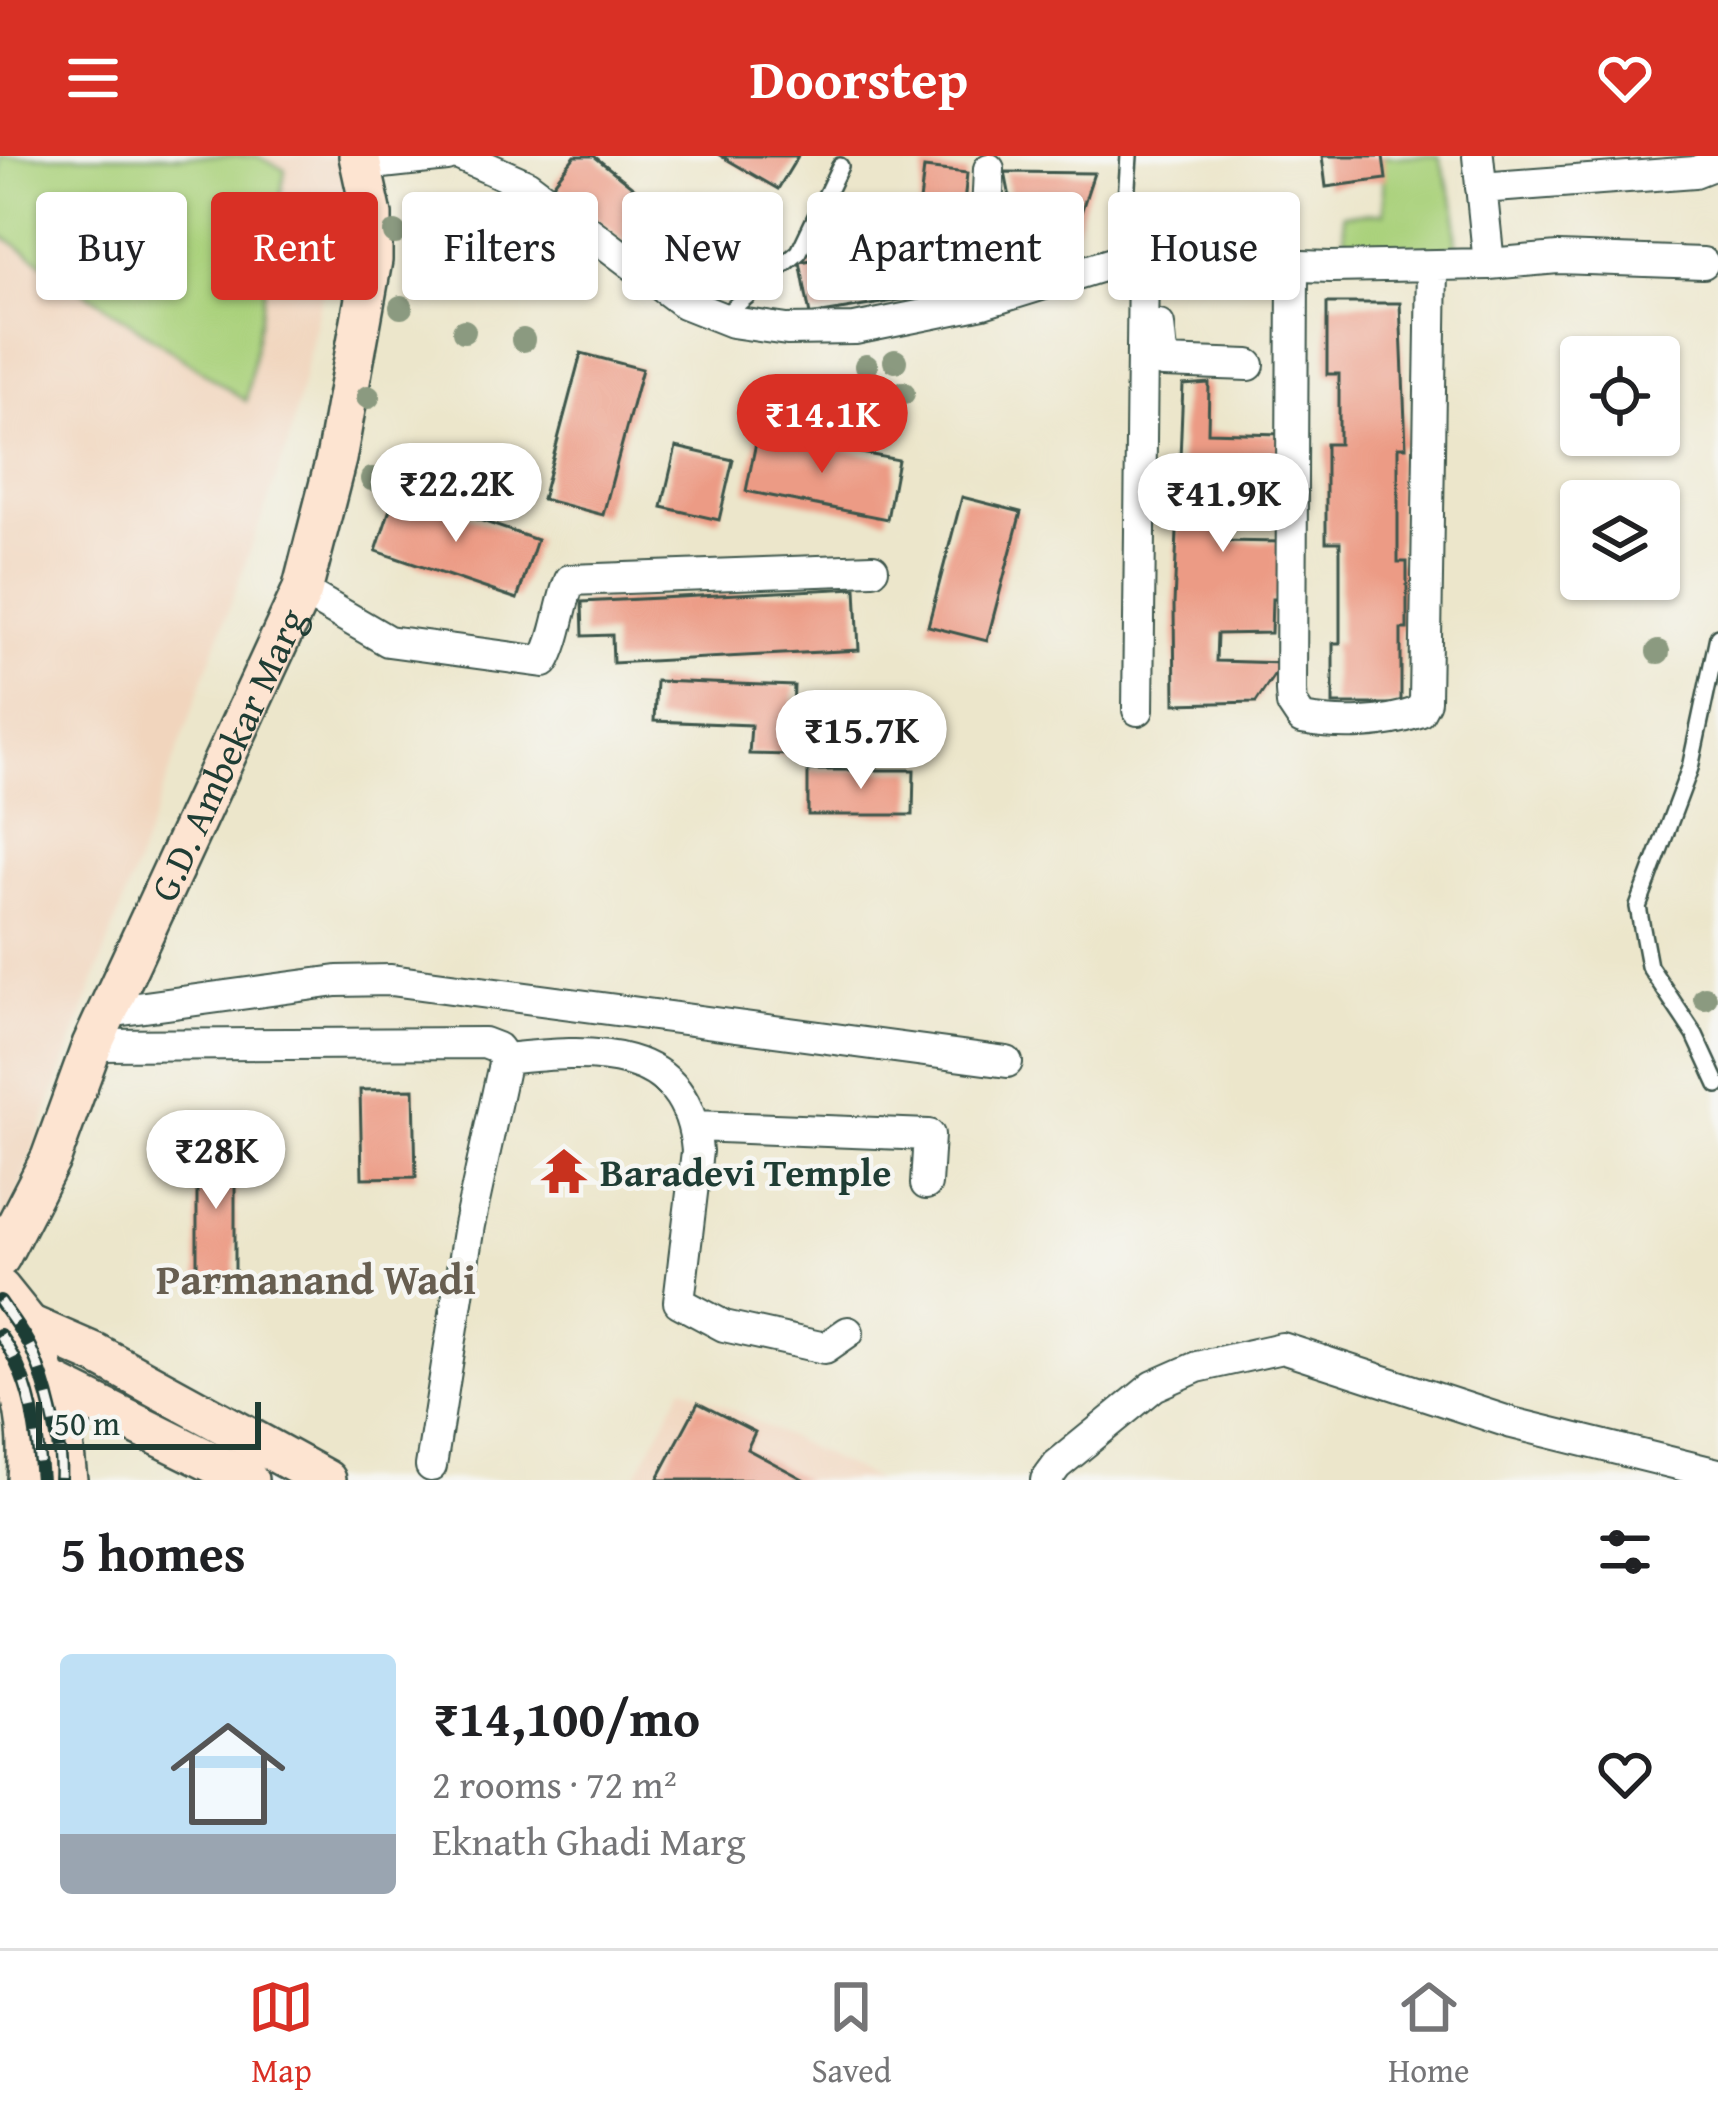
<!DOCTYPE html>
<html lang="en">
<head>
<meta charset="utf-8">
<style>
	:root { --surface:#fff; --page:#f6f6f6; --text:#202124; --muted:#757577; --line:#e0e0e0; --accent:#d93025 }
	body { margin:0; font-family:"Gentium Book Plus",serif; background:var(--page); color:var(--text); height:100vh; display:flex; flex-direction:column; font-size:45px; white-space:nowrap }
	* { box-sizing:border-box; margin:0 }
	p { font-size:39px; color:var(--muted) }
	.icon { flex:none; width:66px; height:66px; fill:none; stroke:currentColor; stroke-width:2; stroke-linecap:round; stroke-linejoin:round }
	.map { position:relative; height:1324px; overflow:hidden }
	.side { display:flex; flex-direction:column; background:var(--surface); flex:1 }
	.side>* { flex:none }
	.hud { position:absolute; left:36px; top:36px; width:1647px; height:108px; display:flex; gap:24px }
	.controls { position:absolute; left:1560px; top:180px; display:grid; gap:24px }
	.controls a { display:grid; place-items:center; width:120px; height:120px; border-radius:12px; background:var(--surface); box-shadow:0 3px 9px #0004; font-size:60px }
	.scale { position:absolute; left:36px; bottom:30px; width:225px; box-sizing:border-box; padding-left:12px; border:6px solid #1f3d34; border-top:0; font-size:33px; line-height:42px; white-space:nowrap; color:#1f3d34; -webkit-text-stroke:9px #f6f6f2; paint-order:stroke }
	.price { position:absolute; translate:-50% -102px; padding:0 27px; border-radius:42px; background:#fff; color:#222; font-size:39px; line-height:78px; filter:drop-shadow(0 3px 6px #0008) }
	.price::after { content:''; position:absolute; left:50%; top:72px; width:36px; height:27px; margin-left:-18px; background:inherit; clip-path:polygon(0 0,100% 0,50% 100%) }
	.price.current { background:var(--accent); color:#fff }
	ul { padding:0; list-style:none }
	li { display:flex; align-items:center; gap:36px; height:300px; padding:0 60px }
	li+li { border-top:3px solid var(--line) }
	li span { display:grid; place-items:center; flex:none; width:336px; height:240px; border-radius:12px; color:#555 }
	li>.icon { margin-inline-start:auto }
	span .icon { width:144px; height:144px; fill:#fffc; stroke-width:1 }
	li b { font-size:51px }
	h2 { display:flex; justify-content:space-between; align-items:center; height:144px; padding:0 60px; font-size:51px }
	.chip { padding:0 42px; border-radius:12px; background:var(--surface); box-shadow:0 3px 9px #0004; font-size:42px; line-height:108px }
	.chip.current { background:var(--accent); color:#fff }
	header { display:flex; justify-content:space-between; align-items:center; height:156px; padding:0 60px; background:var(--accent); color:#fff; font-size:54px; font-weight:600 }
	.menu { display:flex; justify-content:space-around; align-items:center; height:168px; border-top:3px solid var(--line); background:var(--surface); font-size:33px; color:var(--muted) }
	.menu a { display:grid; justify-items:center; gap:6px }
	.menu .current { color:var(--accent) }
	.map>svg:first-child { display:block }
	.built { fill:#f1d5bd }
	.green { fill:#aad17c; stroke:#648758; stroke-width:3 }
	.building { fill:#ec9b85 }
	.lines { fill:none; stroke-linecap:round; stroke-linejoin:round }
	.lane-casing { stroke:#3e564b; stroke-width:20 }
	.street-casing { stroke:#3e564b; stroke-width:34 }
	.secondary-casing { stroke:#3e564b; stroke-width:44 }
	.lane { stroke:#fff; stroke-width:15 }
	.street { stroke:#fff; stroke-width:30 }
	.secondary { stroke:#fde4d1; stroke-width:39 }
	.rail-casing { stroke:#1f3d34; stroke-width:14 }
	.rail { stroke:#f6f6f2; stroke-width:9; stroke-dasharray:27; stroke-linecap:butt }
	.tree { fill:#8b9a80 }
	.labels { text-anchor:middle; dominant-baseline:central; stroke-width:9; stroke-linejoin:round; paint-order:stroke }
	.street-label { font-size:39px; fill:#1f3d34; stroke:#f6f6f2 }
	.poi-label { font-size:39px; font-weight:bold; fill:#1f3d34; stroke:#f6f6f2; text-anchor:start }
	.neighbourhood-label { font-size:42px; font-weight:bold; fill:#675e50; stroke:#f6f6f2 }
</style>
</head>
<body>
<header><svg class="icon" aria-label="menu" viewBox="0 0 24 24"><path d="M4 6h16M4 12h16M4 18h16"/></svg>Doorstep<svg class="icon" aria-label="heart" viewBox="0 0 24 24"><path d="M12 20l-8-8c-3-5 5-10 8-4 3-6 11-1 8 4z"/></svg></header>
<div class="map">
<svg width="1718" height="1324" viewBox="0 0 1718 1324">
	<rect width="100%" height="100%" fill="#f6f6f2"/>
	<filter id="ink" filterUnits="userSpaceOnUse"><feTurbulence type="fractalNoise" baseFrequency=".00833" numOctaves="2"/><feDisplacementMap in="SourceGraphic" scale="24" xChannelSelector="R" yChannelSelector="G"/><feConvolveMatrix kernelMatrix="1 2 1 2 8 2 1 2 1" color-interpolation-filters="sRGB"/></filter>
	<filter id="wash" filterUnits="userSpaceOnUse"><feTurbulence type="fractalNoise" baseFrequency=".004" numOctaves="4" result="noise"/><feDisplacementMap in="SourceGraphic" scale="48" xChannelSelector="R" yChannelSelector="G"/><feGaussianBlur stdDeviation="2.7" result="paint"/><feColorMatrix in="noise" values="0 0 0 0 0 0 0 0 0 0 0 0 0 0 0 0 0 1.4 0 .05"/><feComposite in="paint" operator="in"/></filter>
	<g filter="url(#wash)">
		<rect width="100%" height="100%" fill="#ece6cb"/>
		<!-- built -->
		<path class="built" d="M0,0H353L288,289L0,1087Z
			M683,1230L876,1324H634Z"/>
		<!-- green -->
		<path class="green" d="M0,0H257L285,14L246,245L0,78Z
			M1382,0H1439L1456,54V106L1346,103L1343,58L1384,57Z"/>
		<g id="blocks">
			<!-- building -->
			<path class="building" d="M575,0H594L660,53L630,90L553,28Z
				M721,0H798L778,33Z
				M1322,0H1383L1386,23L1326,31Z
				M924,12L967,17L959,100L965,144L923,149L914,96Z
				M1005,16L1094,17L1069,93L1020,92Z
				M667,61L729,106L715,128L678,124L642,102Z
				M903,88L912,142L810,159L800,106Z
				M1327,147H1400L1406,291H1398V406H1407V473H1401V548H1333V487H1340V386H1326V288H1339V218H1327Z
				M581,197L642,213L603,359L542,343Z
				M1209,227L1208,276L1281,278L1279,364L1221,363L1220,385L1283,386L1282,443H1272L1271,477L1217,478L1216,505L1282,507L1256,546L1175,548L1174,449L1183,229Z
				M758,277L898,304L887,363L746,335Z
				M676,291L733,304L719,364L662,351Z
				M396,335L537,384L517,443L376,395Z
				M962,341L1021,356L987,485L928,470Z
				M856,432L859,494L613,507L612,479L583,480L582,446Z
				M656,525L794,530L791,599L749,598L751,569L654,565Z
				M808,614H914L913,659H808Z
				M414,933L416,1021L362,1022L360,934Z
				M197,987H235V1126H197Z
				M698,1247L755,1276L747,1293L805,1324H657Z"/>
		</g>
	</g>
	<g filter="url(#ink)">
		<use href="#blocks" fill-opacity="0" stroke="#3e564b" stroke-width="3"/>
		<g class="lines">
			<defs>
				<path id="lane" d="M1122,104L1129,0
					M721,162L799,96L840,10
					M1718,480L1690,612L1638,751L1649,810L1695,879L1718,929"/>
				<path id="street" d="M461,0L527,29L684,147L732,166L787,174L855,173L983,147L1122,104L1331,111L1489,108L1558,102L1703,107
					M1478,0L1489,108
					M364,9L447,0
					M1481,32L1695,16L1718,7
					M1293,111L1291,535L1292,548L1302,563C1340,570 1383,569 1419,556L1425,545L1432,110
					M983,147L989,13
					M1159,169L1163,206L1249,209
					M302,435L388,485L544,506C558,481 559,452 570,424L873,413
					M1138,554L1143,104
					M108,856L337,825L391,824L1007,906
					M92,889L484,887L497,892L505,903L469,1069L431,1310
					M505,903C590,894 687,885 697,995L679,1146L724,1170L825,1192L848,1176
					M695,970L929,979L926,1028
					M1046,1324L1057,1309L1154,1230L1197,1211L1282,1192L1512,1267L1718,1318"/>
				<g id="secondary">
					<path id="s1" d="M0,1101L51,1002L92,889L302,435L336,303L372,104V59L359,0"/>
					<path d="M0,1133L29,1169L61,1268L67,1324"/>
					<path d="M0,1168L29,1169L96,1198L326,1324"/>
					<path d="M0,1200C28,1232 30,1284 27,1324"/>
					<path d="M10,1212L47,1224L248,1324"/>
				</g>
			</defs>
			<!-- lane casing -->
			<use href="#lane" class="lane-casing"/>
			<!-- street casing -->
			<use href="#street" class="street-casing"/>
			<!-- secondary casing -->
			<use href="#secondary" class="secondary-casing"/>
			<!-- lane -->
			<use href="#lane" class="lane"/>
			<!-- street -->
			<use href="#street" class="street"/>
			<!-- secondary -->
			<use href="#secondary" class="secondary"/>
			<defs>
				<path id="rail" d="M0,1145C10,1160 23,1176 31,1193C46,1225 63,1290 60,1324
					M0,1179C31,1223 37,1272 41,1324"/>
			</defs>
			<!-- rail casing -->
			<use href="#rail" class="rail-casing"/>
			<!-- rail -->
			<use href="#rail" class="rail"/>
		</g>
		<!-- trees -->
		<g class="tree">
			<circle cx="395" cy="77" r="12"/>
			<circle cx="401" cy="151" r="12"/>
			<circle cx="464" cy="175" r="12"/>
			<circle cx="523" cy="184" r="12"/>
			<circle cx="895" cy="205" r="12"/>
			<circle cx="866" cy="210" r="12"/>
			<circle cx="831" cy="235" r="12"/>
			<circle cx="903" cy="237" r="12"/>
			<circle cx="878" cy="238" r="12"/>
			<circle cx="368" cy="241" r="12"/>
			<circle cx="780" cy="243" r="12"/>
			<circle cx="809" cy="246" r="12"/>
			<circle cx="887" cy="261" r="12"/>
			<circle cx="372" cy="323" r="12"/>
			<circle cx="442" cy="335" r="12"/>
			<circle cx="1658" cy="496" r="12"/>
			<circle cx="1705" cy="842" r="12"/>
		</g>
	</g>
	<!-- icons -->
	<defs>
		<symbol id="temple-bare" viewBox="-9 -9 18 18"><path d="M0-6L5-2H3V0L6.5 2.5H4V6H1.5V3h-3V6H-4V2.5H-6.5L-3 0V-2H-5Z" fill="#c8321e" stroke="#f6f6f2" stroke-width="2.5" paint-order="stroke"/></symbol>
	</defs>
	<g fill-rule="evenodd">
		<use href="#temple-bare" x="531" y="982" width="66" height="66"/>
	</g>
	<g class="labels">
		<!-- street labels -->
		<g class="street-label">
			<text stroke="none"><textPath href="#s1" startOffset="552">G.D. Ambekar Marg</textPath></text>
		</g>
		<!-- poi labels -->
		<g class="poi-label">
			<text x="600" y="1015">Baradevi Temple</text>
		</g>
		<!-- neighbourhood labels -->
		<g class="neighbourhood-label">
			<text x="316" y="1122">Parmanand Wadi</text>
		</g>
	</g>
</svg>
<div class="controls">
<a><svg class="icon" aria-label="locate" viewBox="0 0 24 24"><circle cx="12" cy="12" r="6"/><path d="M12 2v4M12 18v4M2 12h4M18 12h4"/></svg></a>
<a><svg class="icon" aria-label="layers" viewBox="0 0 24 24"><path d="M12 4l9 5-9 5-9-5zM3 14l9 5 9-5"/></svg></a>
</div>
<div class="scale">50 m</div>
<b class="price current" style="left:822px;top:320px">₹14.1K</b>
<b class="price" style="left:456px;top:389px">₹22.2K</b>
<b class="price" style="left:1223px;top:399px">₹41.9K</b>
<b class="price" style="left:861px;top:636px">₹15.7K</b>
<b class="price" style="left:216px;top:1056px">₹28K</b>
<div class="hud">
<a class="chip">Buy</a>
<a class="chip current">Rent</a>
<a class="chip">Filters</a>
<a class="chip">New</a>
<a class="chip">Apartment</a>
<a class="chip">House</a>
</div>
</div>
<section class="side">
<h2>5 homes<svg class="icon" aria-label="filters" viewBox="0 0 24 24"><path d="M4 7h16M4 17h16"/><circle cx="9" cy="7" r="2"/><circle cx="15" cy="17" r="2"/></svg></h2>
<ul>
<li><span style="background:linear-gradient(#bfe0f5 75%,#9aa5b1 0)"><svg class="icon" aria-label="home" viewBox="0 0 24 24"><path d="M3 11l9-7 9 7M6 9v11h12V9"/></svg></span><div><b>₹14,100/mo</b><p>2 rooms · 72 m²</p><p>Eknath Ghadi Marg</p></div><svg class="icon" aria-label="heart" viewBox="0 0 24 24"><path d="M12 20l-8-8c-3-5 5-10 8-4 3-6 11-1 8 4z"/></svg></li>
</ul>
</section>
<nav class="menu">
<a class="current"><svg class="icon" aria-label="map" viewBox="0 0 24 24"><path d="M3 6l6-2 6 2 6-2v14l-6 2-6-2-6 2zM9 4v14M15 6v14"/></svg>Map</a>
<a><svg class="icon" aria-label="saved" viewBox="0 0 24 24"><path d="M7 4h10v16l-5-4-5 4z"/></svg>Saved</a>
<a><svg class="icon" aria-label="home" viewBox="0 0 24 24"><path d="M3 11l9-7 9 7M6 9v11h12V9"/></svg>Home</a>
</nav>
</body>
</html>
